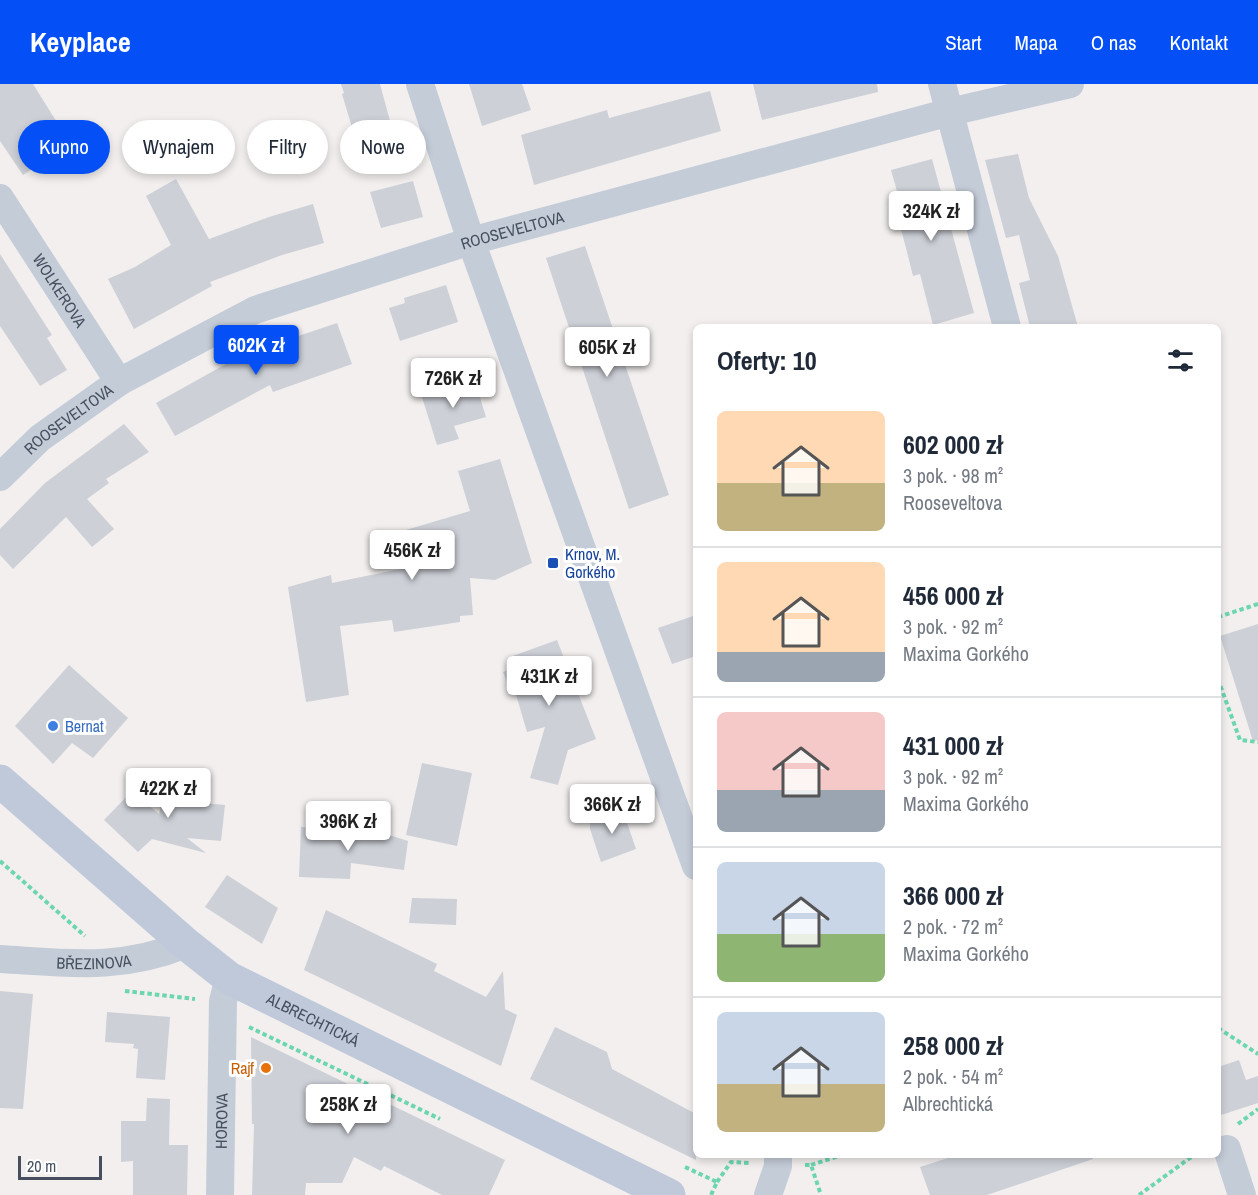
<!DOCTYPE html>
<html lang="pl">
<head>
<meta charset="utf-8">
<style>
	:root { --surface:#fff; --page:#f6f6f7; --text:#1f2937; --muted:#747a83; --line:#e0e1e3; --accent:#0450f6 }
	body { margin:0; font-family:"Archivo Narrow",sans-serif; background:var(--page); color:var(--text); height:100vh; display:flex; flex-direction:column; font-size:22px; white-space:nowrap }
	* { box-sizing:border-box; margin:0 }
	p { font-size:20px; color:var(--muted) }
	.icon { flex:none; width:33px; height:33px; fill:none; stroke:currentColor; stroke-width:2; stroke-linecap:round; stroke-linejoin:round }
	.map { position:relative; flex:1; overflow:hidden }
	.details { position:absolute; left:693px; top:240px; width:528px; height:834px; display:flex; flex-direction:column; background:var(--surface); border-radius:9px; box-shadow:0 3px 9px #0003 }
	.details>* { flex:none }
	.hud { position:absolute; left:18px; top:36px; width:570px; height:54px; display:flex; gap:12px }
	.scale { position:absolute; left:18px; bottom:15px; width:84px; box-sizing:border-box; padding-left:6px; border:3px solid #454f5e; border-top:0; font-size:16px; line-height:21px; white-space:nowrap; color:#454f5e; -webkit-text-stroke:4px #fff; paint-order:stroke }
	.price { position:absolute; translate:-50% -51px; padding:0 14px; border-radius:6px; background:#fff; color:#222; font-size:20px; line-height:39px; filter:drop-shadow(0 2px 3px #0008) }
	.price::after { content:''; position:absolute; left:50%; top:36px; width:18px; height:14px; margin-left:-9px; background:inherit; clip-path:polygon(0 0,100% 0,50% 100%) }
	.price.selected { background:var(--accent); color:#fff }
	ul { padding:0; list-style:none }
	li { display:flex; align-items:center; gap:18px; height:150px; padding:0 24px }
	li+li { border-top:2px solid var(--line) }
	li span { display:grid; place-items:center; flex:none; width:168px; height:120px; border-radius:9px; color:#555 }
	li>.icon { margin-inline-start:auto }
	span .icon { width:72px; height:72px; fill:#fffc; stroke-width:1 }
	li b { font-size:26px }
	h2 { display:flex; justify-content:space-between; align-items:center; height:72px; padding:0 24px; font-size:26px }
	.pill { padding:0 21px; border-radius:27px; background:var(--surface); box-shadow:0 3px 9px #0003; font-size:21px; line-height:54px }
	.pill.selected { background:var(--accent); color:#fff }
	header { display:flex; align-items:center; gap:36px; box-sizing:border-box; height:84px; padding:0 30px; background:var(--accent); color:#fff }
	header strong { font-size:28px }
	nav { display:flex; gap:33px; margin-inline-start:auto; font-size:21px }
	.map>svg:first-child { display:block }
	.building { fill:#cdd0d7 }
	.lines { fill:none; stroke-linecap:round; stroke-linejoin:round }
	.path { stroke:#6cd6af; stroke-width:4; stroke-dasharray:4.5 3; stroke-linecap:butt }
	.minor { stroke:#c4ccd8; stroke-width:28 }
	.secondary { stroke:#bfc9da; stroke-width:33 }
	.transit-dot { fill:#1a4fb4; stroke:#fff; stroke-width:2 }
	.shop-dot { fill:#3f7fe0; stroke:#fff; stroke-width:2 }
	.food-dot { fill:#e8710a; stroke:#fff; stroke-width:2 }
	.labels { text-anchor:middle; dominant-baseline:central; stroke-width:6; stroke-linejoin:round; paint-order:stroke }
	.street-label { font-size:16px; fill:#454f5e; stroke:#fff }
	.transit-label { font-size:16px; fill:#164399; stroke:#fff; text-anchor:start }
	.shop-label { font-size:16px; fill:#366cbe; stroke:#fff; text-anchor:start }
	.food-label { font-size:16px; fill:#c56008; stroke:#fff; text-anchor:end }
</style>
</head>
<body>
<header>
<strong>Keyplace</strong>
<nav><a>Start</a><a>Mapa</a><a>O nas</a><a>Kontakt</a></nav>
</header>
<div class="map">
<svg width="1258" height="1111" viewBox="0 0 1258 1111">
	<rect width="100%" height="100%" fill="#f2efee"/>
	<!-- building -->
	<path class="building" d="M0,0H33L63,48L47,59L54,71L23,91L0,57Z
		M341,0H380L393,48L357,60L342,10L344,9Z
		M469,0H522L531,26L482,42Z
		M753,0H877L878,8L762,36Z
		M710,7L721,47L534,101L521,51L607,26L609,34Z
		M1018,70L1029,114L1058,172L1078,243H1030L1019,199L1030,196L1019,151L1006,154L985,76Z
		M932,75L974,229L933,241L920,190L913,192L906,164L899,138L905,136L891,86Z
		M176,95L209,155L269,133L313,120L324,159L282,171L210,198L212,202L134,245L108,195L135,183L171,161L146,112Z
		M413,97L423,133L381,144L370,108Z
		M585,162L669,411L629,425L546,174Z
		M0,170L52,251L47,254L67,286L40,302L0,242Z
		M446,201L458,238L400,257L389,224L405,219L404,214Z
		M337,239L352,280L273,308L270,301L175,352L156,319L242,271Z
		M474,294L486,333L454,342L459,355L437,361L421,310Z
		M124,340L149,368L106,395L109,399L87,415L114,445L92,463L66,433L13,485L0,471V445L45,399Z
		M500,375L532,479L495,496L470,494L473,531L460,532V538L394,548L392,536L340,542L349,611L306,618L288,503L331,491L332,499L410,483L399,448L470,427L458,387Z
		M696,531V572L672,580L658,544Z
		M1258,540V656L1253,657L1220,552Z
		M557,556L596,655L568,666L558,701L530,694L545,643L527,648L515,607L511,608L503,588L514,583L510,573Z
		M69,581L128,634L93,674L72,659L53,680L15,642Z
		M422,679L472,689L457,762L406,751Z
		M168,696L197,703L193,718L225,721L221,757L187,754L206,769L152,755L138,768L104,736L132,707L159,730Z
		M622,724L636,765L601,778L590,745V736Z
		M301,743L374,746L408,757L404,786L351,779L350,795L299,793Z
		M227,791L278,824L262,860L205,823Z
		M412,814L457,815L456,841L409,839Z
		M326,826L437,880L434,887L486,913L503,887L505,925L517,931L501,982L304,886Z
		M0,907L33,910L23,1025L0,1024Z
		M107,928L170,933L165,996L136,994L138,965L133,964L134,960L105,958Z
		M555,943L607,968L612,985L696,1030V1076L530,995Z
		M251,953L505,1076L489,1111H442L384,1082L381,1087L354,1073L342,1099H306L305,1111H252L254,1040H252Z
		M1239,976L1246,996L1258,992V1019L1218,1032V983Z
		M147,1014L170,1015L169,1061H188L187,1111H133V1077L121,1078V1037H146Z
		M957,1071H1093V1075L987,1111H930L920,1083Z"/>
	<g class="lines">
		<!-- path -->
		<path class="path" d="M1218,533L1258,520
			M1218,595L1240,656L1258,658
			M0,777L85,852
			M125,907L195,915
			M249,943L440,1035
			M1218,944L1258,970
			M1238,1040L1258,1025
			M805,1081H811L821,1111
			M811,1081L842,1071
			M685,1083L717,1098L711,1111
			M717,1098L731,1078L750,1079
			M1139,1111L1194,1071"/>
		<!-- minor -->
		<g class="minor">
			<path d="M420,0L471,157L696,782"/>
			<path d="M942,0L1007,243"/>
			<path id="s1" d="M0,114L119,298"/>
			<path id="s2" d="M0,393L40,354L119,298L255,226L471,157L950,28L1070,0"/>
			<path id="s3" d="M0,875C68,879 120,887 186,860"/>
			<path d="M1227,1065L1242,1111"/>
			<path id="s4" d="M220,1111L223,917L229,894"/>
			<path d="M768,1111L778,1082V1071"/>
		</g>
		<!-- secondary -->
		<path class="secondary" id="s5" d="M0,697L186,860L229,894L669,1111"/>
	</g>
	<!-- markers -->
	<rect class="transit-dot" x="547" y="473" width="12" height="12" rx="3"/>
	<circle class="shop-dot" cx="53" cy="642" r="6"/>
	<circle class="food-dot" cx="266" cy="984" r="6"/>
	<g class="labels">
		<!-- street labels -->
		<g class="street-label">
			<text stroke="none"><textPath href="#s2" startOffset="576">ROOSEVELTOVA</textPath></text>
			<text stroke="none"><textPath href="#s1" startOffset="110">WOLKEROVA</textPath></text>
			<text stroke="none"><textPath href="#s2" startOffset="90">ROOSEVELTOVA</textPath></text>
			<text stroke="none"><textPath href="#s3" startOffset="94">BŘEZINOVA</textPath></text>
			<text stroke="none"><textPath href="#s5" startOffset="396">ALBRECHTICKÁ</textPath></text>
			<text stroke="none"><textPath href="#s4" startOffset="74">HOROVA</textPath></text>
		</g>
		<!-- transit labels -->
		<g class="transit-label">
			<text x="565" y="470">Krnov, M.<tspan x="565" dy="18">Gorkého</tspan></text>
		</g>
		<!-- shop labels -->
		<g class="shop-label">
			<text x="65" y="642">Bernat</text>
		</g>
		<!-- food labels -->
		<g class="food-label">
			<text x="254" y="984">Rajf</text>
		</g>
	</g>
</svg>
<div class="scale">20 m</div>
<b class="price" style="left:931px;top:158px">324K zł</b>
<b class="price selected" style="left:256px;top:292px">602K zł</b>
<b class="price" style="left:607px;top:294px">605K zł</b>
<b class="price" style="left:453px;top:325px">726K zł</b>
<b class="price" style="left:412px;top:497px">456K zł</b>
<b class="price" style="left:549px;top:623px">431K zł</b>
<b class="price" style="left:168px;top:735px">422K zł</b>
<b class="price" style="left:612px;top:751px">366K zł</b>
<b class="price" style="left:348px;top:768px">396K zł</b>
<b class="price" style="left:348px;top:1051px">258K zł</b>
<div class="hud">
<a class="pill selected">Kupno</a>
<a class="pill">Wynajem</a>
<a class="pill">Filtry</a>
<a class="pill">Nowe</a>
</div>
<section class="details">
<h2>Oferty: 10<svg class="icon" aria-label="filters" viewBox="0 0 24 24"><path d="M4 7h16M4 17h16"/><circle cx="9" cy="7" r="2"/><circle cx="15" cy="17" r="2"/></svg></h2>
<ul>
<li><span style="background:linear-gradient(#ffd9b3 60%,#c2b280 0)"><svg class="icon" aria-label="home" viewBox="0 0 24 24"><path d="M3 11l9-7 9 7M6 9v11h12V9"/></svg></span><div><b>602 000 zł</b><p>3 pok. · 98 m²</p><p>Rooseveltova</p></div></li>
<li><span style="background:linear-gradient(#ffd9b3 75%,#9aa5b1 0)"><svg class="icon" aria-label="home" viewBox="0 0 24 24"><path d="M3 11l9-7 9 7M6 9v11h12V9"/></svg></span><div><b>456 000 zł</b><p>3 pok. · 92 m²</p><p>Maxima Gorkého</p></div></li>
<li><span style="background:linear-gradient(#f6c9c9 65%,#9aa5b1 0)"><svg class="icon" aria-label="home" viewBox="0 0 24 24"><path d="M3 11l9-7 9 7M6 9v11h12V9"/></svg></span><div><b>431 000 zł</b><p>3 pok. · 92 m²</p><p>Maxima Gorkého</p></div></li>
<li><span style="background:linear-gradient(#c9d6e8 60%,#8fb573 0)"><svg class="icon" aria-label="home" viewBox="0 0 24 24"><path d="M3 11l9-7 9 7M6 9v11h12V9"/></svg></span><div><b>366 000 zł</b><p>2 pok. · 72 m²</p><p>Maxima Gorkého</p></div></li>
<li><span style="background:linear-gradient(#c9d6e8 60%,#c2b280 0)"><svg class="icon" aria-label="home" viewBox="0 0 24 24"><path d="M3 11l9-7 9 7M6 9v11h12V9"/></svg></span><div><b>258 000 zł</b><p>2 pok. · 54 m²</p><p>Albrechtická</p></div></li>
</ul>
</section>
</div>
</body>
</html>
